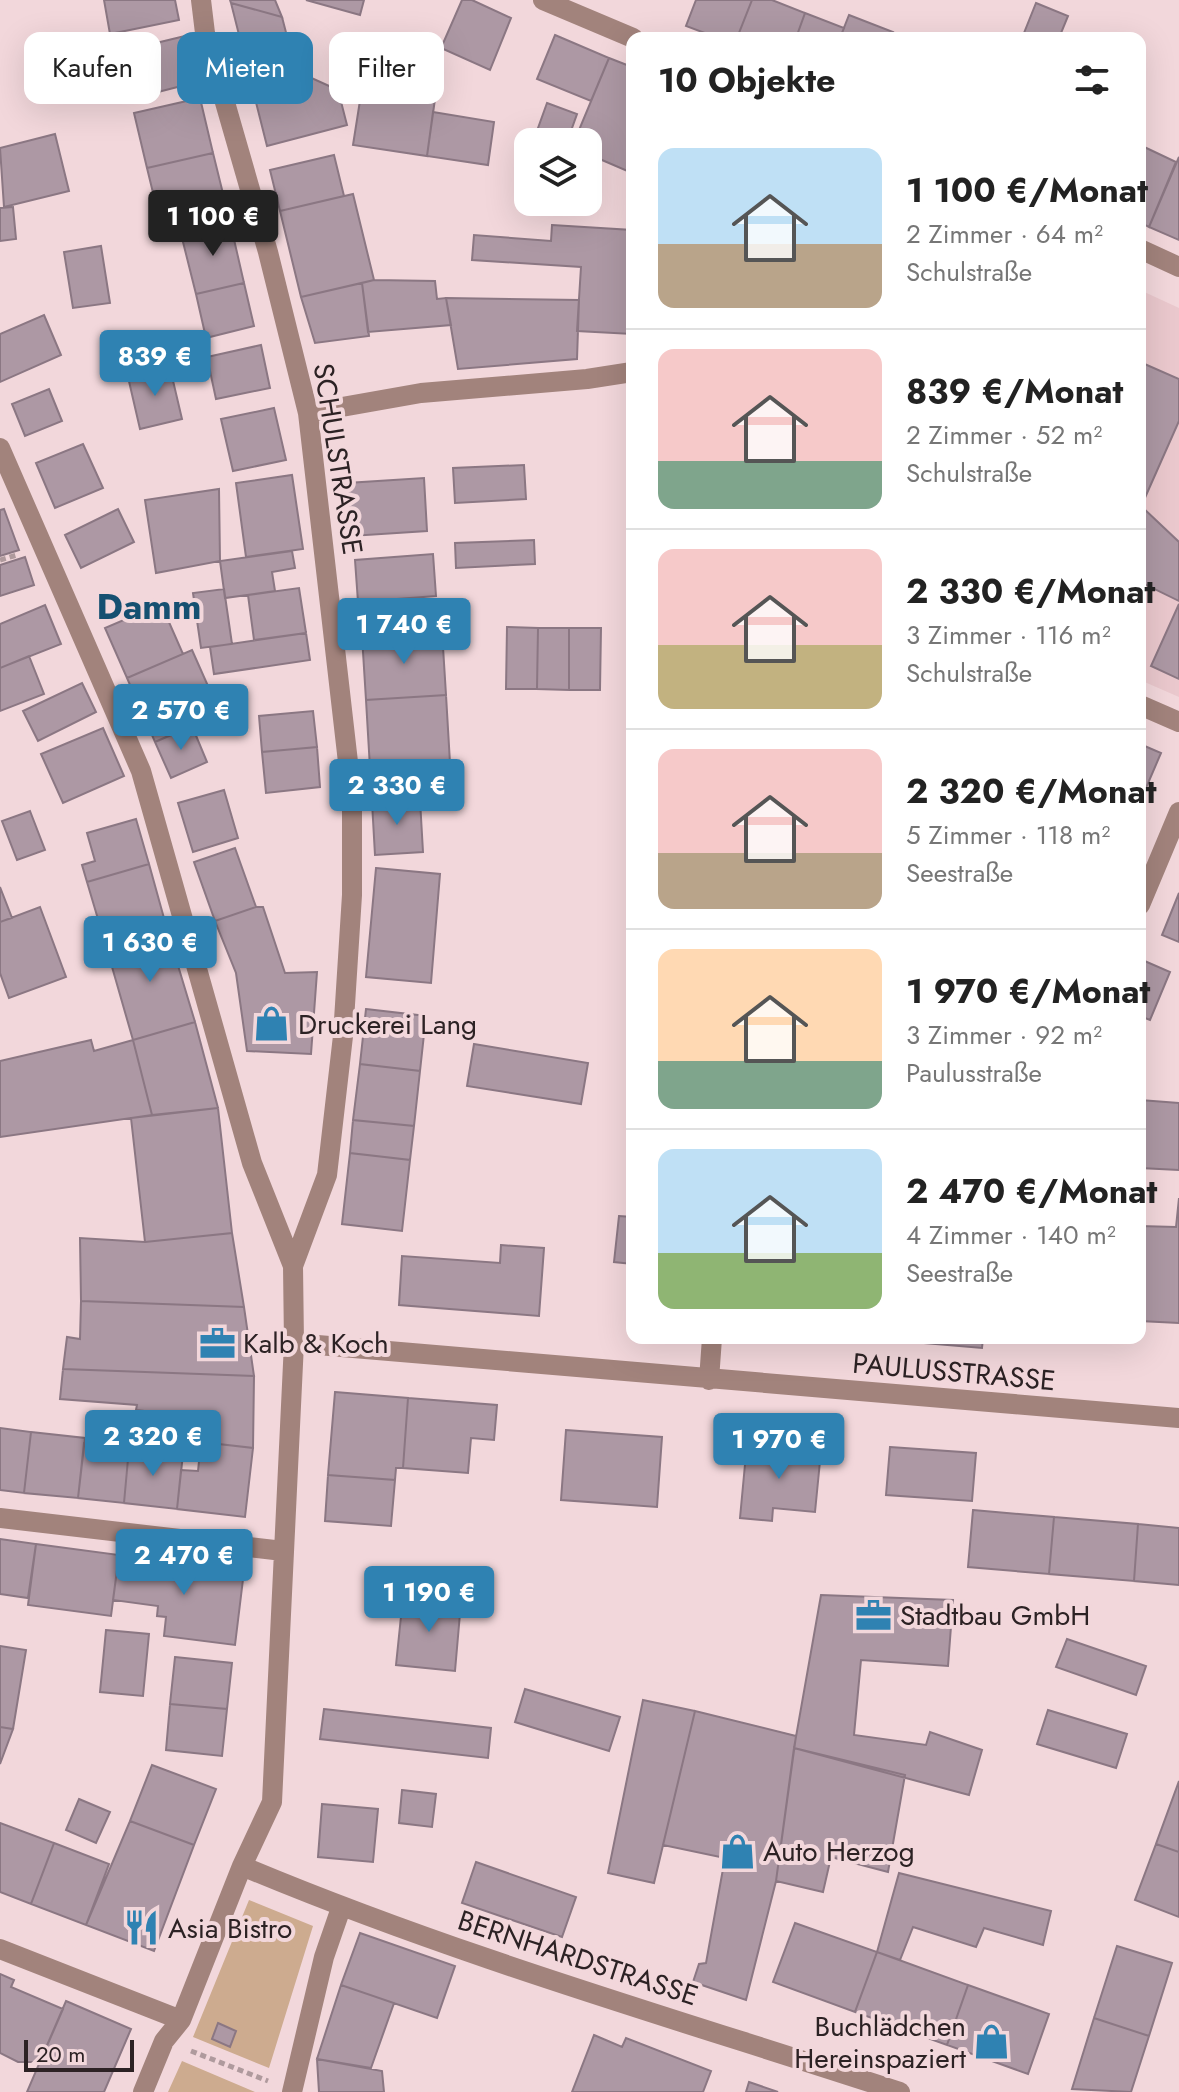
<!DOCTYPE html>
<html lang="de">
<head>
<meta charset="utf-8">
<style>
	:root { --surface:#fff; --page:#f6f6f6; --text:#222; --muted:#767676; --line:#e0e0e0; --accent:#2f82b2 }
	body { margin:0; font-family:Jost,sans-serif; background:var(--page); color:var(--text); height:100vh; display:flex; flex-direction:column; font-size:30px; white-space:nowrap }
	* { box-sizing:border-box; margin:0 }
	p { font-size:26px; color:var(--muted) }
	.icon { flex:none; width:44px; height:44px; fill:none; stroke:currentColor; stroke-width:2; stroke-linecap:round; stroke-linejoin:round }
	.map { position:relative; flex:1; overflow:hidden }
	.drawer { position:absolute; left:626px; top:32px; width:520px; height:1312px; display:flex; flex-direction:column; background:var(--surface); border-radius:16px; box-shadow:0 8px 32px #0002 }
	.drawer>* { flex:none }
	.banner { position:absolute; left:24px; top:32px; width:482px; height:72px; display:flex; gap:16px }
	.controls { position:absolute; left:514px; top:128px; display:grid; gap:16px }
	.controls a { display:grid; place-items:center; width:88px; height:88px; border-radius:16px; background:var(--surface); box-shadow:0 8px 32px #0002; font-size:40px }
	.scale { position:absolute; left:24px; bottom:20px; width:110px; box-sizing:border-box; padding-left:8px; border:4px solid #2c2224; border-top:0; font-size:22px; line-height:28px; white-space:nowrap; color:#2c2224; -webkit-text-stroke:6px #f2d7db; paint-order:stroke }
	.price { position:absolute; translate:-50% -68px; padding:0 18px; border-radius:8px; background:var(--accent); color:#fff; font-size:26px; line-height:52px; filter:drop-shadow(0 2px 4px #0008) }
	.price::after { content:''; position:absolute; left:50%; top:48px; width:24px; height:18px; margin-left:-12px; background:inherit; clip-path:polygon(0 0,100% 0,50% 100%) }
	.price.on { background:#222; color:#fff }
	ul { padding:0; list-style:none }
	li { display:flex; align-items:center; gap:24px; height:200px; padding:0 32px }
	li+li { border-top:2px solid var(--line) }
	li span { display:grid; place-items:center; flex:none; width:224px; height:160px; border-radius:16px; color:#555 }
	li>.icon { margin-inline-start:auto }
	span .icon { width:96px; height:96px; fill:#fffc; stroke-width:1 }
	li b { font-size:34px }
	h2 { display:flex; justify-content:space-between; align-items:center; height:96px; padding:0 32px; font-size:34px }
	.tag { padding:0 28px; border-radius:16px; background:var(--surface); box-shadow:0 8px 32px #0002; font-size:28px; line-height:72px }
	.tag.on { background:var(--accent); color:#fff }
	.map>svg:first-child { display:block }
	.built { fill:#eac8cd }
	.green { fill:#cdab8f }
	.building { fill:#ad98a4; stroke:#8b7783; stroke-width:2 }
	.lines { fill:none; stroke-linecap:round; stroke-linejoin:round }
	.path { stroke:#af9a9d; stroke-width:5; stroke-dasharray:6 4; stroke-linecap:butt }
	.minor { stroke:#a2837c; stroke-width:20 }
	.labels { text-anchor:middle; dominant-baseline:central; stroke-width:8; stroke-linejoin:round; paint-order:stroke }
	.street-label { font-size:28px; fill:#2c2224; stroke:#f2d7db }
	.poi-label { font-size:28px; fill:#2c2224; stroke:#f2d7db; text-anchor:start }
	.district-label { font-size:36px; font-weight:bold; fill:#155071; stroke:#f2d7db }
</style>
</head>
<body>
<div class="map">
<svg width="1179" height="2092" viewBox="0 0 1179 2092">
	<rect width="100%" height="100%" fill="#f2d7db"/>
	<!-- built -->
	<path class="built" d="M1140,290L1179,308V697L1140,680Z"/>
	<!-- green -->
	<path class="green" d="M249,1900L313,1926L269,2068L193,2037Z
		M182,2061L255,2092H168Z"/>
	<!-- building -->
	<path class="building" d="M104,0H175L179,20L110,34Z
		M230,0H275L282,17L231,3Z
		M306,0H364L360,15Z
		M462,0H472L511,18L490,70L441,48Z
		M696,0H752L737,38H718L686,26Z
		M752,0H772L805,13L796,38H737Z
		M231,3L282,17L296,71L338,90L347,125L267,146Z
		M1036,3L1068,16L1059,38H1022Z
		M805,13L844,28L840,38H796Z
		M849,15L893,32L890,38H840Z
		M555,35L609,58L591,101L537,79Z
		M185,36L197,82L158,92L155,82L132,88L123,51Z
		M609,58L632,67V173L588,154V142H574Z
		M362,88L435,99L427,156L353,145Z
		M200,98L213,153L147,168L134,113Z
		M547,103L577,114L567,142H533Z
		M433,112L494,122L488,165L427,156Z
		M55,134L69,191L4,207L0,148Z
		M1140,145L1176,162L1149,227L1140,222Z
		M213,153L230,222L164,238L147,168Z
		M334,155L344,196L280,211L270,170Z
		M1179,157V240L1149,227Z
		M353,194L374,280L301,297L280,211Z
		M13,207L16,239L0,241V208Z
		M230,222L244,283L196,294L181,234Z
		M552,225L632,230V334L577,331L581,267L472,260L474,235L551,241Z
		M101,246L110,303L73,308L64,252Z
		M374,280L435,281L437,299L446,298L451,325L368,332L362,283Z
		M244,283L254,326L206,338L196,294Z
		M362,283L369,336L315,343L301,297Z
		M446,298L579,300L577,359L458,369Z
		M44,315L61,355L0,382V334Z
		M261,345L270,388L216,399L207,357Z
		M1140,362L1179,379V421L1140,509Z
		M170,368L182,419L140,429L128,377Z
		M49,389L62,421L25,436L12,404Z
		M274,408L286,460L233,471L221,419Z
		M83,444L103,488L55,508L36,463Z
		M524,465L526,499L455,503L453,468Z
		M292,475L303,549L246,557L236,483Z
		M424,478L427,531L351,536L347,483Z
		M219,489L220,561L156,573L145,500Z
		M1141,506L1179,542V601L1140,582Z
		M4,509L19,550L0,556V510Z
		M118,509L134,542L81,568L65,535Z
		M534,540L535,564L456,568L455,543Z
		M292,551L295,568L272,572L275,591L225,598L220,561Z
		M433,554L436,596L358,602L355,560Z
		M25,557L34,585L0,596V565Z
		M299,588L306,633L254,640L248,595Z
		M224,589L232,644L201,648L193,593Z
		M161,604L183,654L127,678L105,628Z
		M1179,604V679L1151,666Z
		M45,605L61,644L0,668V624Z
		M507,627L538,628L537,689H506Z
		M538,628H569V690L537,689Z
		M569,628H601L600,690H569Z
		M442,631L446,695L366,700L362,636Z
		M306,633L310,660L214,674L210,647Z
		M192,650L220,713L155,742L127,678Z
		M29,656L44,694L0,711V668Z
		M82,683L96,712L38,741L23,711Z
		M446,695L452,797L372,802L366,700Z
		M313,711L317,747L262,752L259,716Z
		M192,726L207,762L171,778L155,742Z
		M103,728L124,776L63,803L41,754Z
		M1140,744L1161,753L1146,788L1140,786Z
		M317,747L320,787L266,793L262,752Z
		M224,790L238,838L193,852L178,803Z
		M420,800L423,852L375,855L372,802Z
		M30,811L45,850L17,860L2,821Z
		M136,819L149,864L87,882L82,865L95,861L87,833Z
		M235,848L256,907L215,921L194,862Z
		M149,864L167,929L106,946L87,882Z
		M376,868L440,874L431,983L366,977Z
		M0,887L12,918L0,922Z
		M1179,893V942L1162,935Z
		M40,907L66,977L9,998L0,973V922Z
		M256,907H263L285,973L317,972L311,1054L247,1051L236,973L215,921Z
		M167,929L195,1022L133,1040L106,946Z
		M1140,959L1170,972L1150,1020L1140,1016Z
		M366,1009L426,1016L420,1071L360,1064Z
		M195,1022L218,1108L152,1115L133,1040Z
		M91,1040L94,1051L133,1040L152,1115L0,1137V1061Z
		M474,1044L588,1063L581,1104L467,1086Z
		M360,1064L420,1071L414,1126L353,1120Z
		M1140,1100L1179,1103V1170L1140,1168Z
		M218,1108L232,1233L145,1242L131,1118Z
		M353,1120L414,1126L410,1160L350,1153Z
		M350,1153L410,1160L402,1231L342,1224Z
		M1179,1198V1323L1140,1321V1226L1176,1227Z
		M619,1216L632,1217V1264L614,1262Z
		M232,1233L244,1307L81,1301L80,1238L145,1242Z
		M501,1245L544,1248L539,1316L399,1305L402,1256L500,1263Z
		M81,1301L244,1307L254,1376L63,1369L67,1337L80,1339Z
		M901,1338H983L982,1348L901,1341Z
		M63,1369L254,1376L253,1448L201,1442L204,1418L136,1410L137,1405L60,1399Z
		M335,1392L408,1398L403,1468H396L395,1480L328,1475Z
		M408,1398L497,1405L494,1440L471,1438L468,1473L403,1468Z
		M0,1428L31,1432L24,1493L0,1490Z
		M566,1430L662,1437L657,1507L561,1500Z
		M31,1432L85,1438L78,1498L24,1493Z
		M201,1442L253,1448L245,1517L177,1509L181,1470L198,1471Z
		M84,1443L129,1448L124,1503L78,1498Z
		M747,1443L821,1451L815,1512L773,1508L772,1521L740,1518Z
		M890,1447L976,1453L972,1501L886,1495Z
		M129,1448L183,1454L177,1509L124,1503Z
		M328,1475L395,1480L391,1526L325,1521Z
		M973,1510L1054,1517L1049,1574L968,1567Z
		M1054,1517L1138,1524L1134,1581L1049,1574Z
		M1138,1524L1179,1528V1585L1134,1581Z
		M0,1539L36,1544L28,1598L0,1594Z
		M36,1544L119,1555L111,1616L28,1605Z
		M119,1555L244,1571L235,1645L164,1636L166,1617L157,1616L158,1606L113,1600Z
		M821,1595L953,1600L948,1666L861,1660L854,1735L926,1745L930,1732L982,1750L969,1795L794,1748Z
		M403,1597L461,1602L455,1671L396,1665Z
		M106,1630L149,1634L143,1696L100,1692Z
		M1067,1639L1146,1666L1136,1695L1056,1667Z
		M0,1646L26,1650L13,1729L0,1727Z
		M175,1657L232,1663L227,1709L170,1704Z
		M525,1689L620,1717L609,1751L515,1722Z
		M643,1700L695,1711L654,1883L608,1873Z
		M170,1704L227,1709L222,1756L166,1750Z
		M324,1709L491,1728L488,1758L320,1739Z
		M1048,1710L1127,1734L1116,1768L1037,1744Z
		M695,1711L796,1736L776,1881L746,2000L693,1982L699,1964L706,1963L725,1858L663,1845Z
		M0,1727L13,1729L0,1764Z
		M794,1748L905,1775L888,1872L831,1857L823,1892L776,1881Z
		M152,1765L216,1789L194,1845L130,1821Z
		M1179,1781V1852L1156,1844Z
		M402,1790L436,1794L432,1827L399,1823Z
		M79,1799L110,1812L96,1843L66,1830Z
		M322,1804L378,1809L373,1862L318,1857Z
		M130,1821L194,1845L154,1951L86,1925Z
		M0,1823L54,1843L31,1904L0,1892Z
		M54,1843L109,1864L86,1925L31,1904Z
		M1156,1844L1179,1852V1917L1135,1900Z
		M476,1862L576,1897L562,1937L462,1903Z
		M899,1873L1051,1911L1043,1945L984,1928L976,1947L913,1927L900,1960L877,1952Z
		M795,1923L877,1952L855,2012L773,1982Z
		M360,1933L455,1966L437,2018L341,1985Z
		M1117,1946L1172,1963L1149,2036L1094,2018Z
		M877,1952L968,1985L947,2045L855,2012Z
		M0,1974L14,1980L11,1987L63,2009L40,2062H18L0,2053Z
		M341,1985L394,2003L371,2068L317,2059Z
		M968,1985L1049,2014L1028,2074L947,2045Z
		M66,2001L131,2029L104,2092H27Z
		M1094,2018L1149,2036L1131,2092L1072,2089Z
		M218,2023L236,2031L230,2047L212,2039Z
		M594,2035L622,2047L626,2038L711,2071L703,2092H572Z
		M317,2059L382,2071L384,2092H319Z
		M749,2082L778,2092H746Z"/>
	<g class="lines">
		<!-- path -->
		<path class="path" d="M0,560L17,555
			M191,2051L268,2081"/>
		<!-- minor -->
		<path class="minor" d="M543,0L633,38
			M1140,249L1179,267
			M308,413L421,393L587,379L632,372
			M0,448L141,771L252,1163L293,1266
			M1140,705L1179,722
			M1140,905L1179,812
			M294,1343L1179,1418
			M709,1380L712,1338
			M0,1518L283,1551
			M242,1866C456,1956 680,2020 900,2092
			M0,1949L181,2020
			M143,2092L164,2041L181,2020L242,1866L272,1802L294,1343L293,1266L327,1175L343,1036L352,895V797L308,413L268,252L205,33L201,0
			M292,2092L324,1957L341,1908"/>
	</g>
	<!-- icons -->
	<defs>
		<symbol id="shop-bare" viewBox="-9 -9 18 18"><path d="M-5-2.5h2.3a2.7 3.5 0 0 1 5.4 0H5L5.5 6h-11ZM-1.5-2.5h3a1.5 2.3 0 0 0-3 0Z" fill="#2f82b2" stroke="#f2d7db" stroke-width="2.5" paint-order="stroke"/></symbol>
		<symbol id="office-bare" viewBox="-9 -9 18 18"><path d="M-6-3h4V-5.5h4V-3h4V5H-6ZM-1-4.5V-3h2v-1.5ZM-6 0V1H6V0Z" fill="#2f82b2" stroke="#f2d7db" stroke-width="2.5" paint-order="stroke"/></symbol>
		<symbol id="restaurant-bare" viewBox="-9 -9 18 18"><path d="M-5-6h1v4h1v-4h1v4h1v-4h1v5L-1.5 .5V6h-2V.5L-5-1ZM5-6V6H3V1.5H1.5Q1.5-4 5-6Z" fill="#2f82b2" stroke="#f2d7db" stroke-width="2.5" paint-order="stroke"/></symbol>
	</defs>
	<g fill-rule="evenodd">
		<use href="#shop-bare" x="246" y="998" width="51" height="51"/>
		<use href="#office-bare" x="192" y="1318" width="51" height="51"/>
		<use href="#office-bare" x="848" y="1590" width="51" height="51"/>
		<use href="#shop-bare" x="712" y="1826" width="51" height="51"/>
		<use href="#restaurant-bare" x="116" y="1902" width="51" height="51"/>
		<use href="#shop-bare" x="966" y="2016" width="51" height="51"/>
	</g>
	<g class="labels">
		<!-- street labels -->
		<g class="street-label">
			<text transform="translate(338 459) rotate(81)">SCHULSTRASSE</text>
			<text transform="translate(954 1372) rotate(5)">PAULUSSTRASSE</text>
			<text transform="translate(578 1958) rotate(18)">BERNHARDSTRASSE</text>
		</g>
		<!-- poi labels -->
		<g class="poi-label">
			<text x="298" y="1024">Druckerei Lang</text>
			<text x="243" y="1343">Kalb &amp; Koch</text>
			<text x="900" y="1615">Stadtbau GmbH</text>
			<text x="763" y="1851">Auto Herzog</text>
			<text x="168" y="1928">Asia Bistro</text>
			<text x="966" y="2026" text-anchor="end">Buchlädchen<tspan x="966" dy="32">Hereinspaziert</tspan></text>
		</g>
		<!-- district labels -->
		<g class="district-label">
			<text x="149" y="606">Damm</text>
		</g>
	</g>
</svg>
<div class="controls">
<a><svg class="icon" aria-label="layers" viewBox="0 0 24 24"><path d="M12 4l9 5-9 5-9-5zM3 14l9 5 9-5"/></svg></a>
</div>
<div class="scale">20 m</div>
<b class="price on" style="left:213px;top:258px">1 100 €</b>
<b class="price" style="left:155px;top:398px">839 €</b>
<b class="price" style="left:404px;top:666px">1 740 €</b>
<b class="price" style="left:181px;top:752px">2 570 €</b>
<b class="price" style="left:397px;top:827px">2 330 €</b>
<b class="price" style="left:150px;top:984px">1 630 €</b>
<b class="price" style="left:153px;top:1478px">2 320 €</b>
<b class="price" style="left:779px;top:1481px">1 970 €</b>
<b class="price" style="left:184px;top:1597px">2 470 €</b>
<b class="price" style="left:429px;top:1634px">1 190 €</b>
<div class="banner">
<a class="tag">Kaufen</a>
<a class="tag on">Mieten</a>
<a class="tag">Filter</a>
</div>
<section class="drawer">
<h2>10 Objekte<svg class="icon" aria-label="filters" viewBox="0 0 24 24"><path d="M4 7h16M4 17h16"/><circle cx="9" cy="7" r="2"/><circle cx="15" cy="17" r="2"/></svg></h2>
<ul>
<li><span style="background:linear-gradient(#bfe0f5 60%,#b9a48a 0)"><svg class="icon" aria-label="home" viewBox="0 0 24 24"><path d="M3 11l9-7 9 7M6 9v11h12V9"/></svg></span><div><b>1 100 €/Monat</b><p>2 Zimmer · 64 m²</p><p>Schulstraße</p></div></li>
<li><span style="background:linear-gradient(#f6c9c9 70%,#7fa58c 0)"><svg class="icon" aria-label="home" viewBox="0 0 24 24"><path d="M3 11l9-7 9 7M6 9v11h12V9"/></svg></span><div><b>839 €/Monat</b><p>2 Zimmer · 52 m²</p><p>Schulstraße</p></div></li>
<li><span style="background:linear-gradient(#f6c9c9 60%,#c2b280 0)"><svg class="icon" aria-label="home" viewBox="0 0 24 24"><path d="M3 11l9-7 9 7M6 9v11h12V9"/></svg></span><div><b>2 330 €/Monat</b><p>3 Zimmer · 116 m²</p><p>Schulstraße</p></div></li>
<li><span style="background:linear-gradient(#f6c9c9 65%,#b9a48a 0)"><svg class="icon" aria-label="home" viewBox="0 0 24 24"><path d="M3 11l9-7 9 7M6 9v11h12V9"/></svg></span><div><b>2 320 €/Monat</b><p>5 Zimmer · 118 m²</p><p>Seestraße</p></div></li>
<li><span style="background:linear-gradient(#ffd9b3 70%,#7fa58c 0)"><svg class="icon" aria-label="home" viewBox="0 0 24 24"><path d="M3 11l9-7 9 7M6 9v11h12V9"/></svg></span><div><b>1 970 €/Monat</b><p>3 Zimmer · 92 m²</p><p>Paulusstraße</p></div></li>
<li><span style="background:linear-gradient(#bfe0f5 65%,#8fb573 0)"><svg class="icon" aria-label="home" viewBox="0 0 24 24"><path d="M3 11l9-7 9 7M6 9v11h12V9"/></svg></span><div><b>2 470 €/Monat</b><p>4 Zimmer · 140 m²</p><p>Seestraße</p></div></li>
</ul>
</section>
</div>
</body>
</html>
